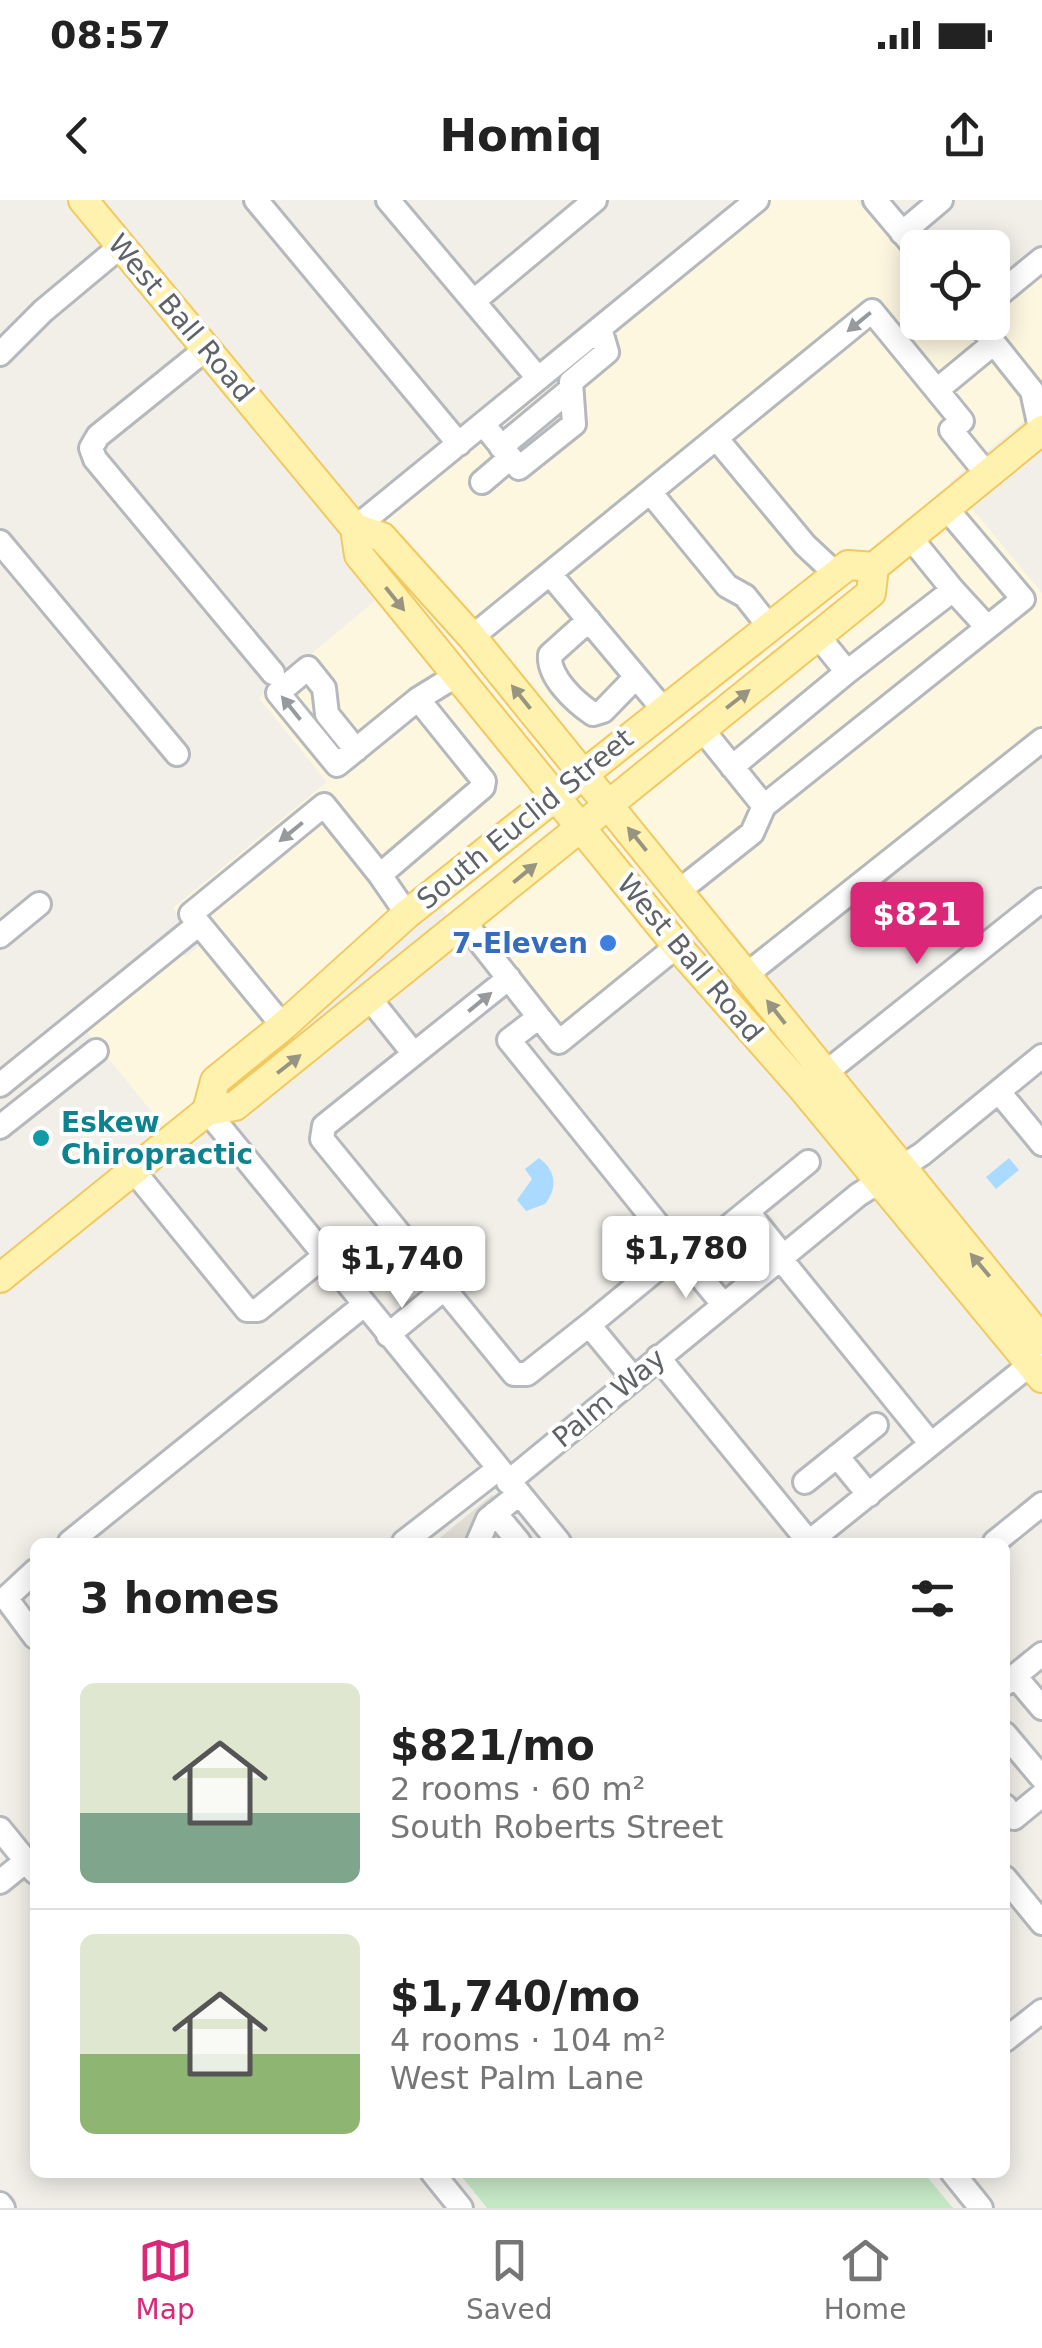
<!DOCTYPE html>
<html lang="en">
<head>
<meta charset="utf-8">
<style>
	:root { --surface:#fff; --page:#f2f2f2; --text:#222; --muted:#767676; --line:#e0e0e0; --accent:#db2777 }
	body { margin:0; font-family:"DejaVu Sans",sans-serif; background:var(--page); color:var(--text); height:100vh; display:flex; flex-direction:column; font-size:38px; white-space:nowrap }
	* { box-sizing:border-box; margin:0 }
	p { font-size:32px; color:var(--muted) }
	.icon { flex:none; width:55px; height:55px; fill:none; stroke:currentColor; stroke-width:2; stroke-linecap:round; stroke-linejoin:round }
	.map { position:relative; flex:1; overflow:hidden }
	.sheet { position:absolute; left:30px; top:1338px; width:980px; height:640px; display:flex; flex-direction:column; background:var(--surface); border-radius:15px; box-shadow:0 5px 25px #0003 }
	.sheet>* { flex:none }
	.tools { position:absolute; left:900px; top:30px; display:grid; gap:20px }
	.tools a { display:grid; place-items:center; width:110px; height:110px; border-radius:15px; background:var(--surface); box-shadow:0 5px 25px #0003; font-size:50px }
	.price { position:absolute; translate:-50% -85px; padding:0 22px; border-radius:10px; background:#fff; color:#222; font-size:32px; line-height:65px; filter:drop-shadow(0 2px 5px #0008) }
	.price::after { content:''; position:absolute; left:50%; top:60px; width:30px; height:22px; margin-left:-15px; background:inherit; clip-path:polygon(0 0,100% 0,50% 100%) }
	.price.active { background:var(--accent); color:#fff }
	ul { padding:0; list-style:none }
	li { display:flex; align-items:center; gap:30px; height:250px; padding:0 50px }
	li+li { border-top:2px solid var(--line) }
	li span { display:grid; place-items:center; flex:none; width:280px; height:200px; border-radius:15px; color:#555 }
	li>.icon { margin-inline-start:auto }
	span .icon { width:120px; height:120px; fill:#fffc; stroke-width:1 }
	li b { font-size:42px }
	h2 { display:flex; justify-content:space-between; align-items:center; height:120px; padding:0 50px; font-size:42px }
	.status { display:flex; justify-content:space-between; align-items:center; height:70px; padding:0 50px; background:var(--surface); direction:ltr }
	.status svg { height:28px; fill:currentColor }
	header { display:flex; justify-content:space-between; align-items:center; height:130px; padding:0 50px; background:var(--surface); font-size:45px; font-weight:600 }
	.menu { display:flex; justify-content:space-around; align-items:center; height:140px; border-top:2px solid var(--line); background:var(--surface); font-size:28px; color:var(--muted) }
	.menu a { display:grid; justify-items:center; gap:5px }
	.menu .active { color:var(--accent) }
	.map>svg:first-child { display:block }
	.commercial { fill:#fef7e0 }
	.education { fill:#e1ded6 }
	.green { fill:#c5e8c5 }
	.water { fill:#aadaff }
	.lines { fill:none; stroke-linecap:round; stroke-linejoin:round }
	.minor-casing { stroke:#b5b8bc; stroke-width:28 }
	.major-casing { stroke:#f2c960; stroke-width:32 }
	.minor { stroke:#fff; stroke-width:22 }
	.major { stroke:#fff2af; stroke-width:28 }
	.oneway { fill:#979a9d }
	.oneway2 { fill:#979581 }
	.shop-dot { fill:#3f7fe0; stroke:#fff; stroke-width:4 }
	.culture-dot { fill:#0f9aa8; stroke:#fff; stroke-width:4 }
	.labels { text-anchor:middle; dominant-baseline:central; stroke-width:8; stroke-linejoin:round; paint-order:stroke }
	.street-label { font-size:28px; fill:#5f6368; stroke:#fff }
	.shop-label { font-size:28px; font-weight:bold; fill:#366cbe; stroke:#fff; text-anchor:end }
	.culture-label { font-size:28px; font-weight:bold; fill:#0d838f; stroke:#fff; text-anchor:start }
</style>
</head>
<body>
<div class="status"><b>08:57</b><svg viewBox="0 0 49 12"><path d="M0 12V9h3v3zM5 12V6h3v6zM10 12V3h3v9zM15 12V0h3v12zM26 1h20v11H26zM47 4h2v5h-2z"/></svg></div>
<header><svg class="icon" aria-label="back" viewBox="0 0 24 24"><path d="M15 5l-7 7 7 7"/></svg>Homiq<svg class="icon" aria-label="share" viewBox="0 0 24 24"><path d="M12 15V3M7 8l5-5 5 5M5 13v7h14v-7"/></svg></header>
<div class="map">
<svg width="1042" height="2008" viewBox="0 0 1042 2008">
	<rect width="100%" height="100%" fill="#f1efe8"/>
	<!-- commercial -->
	<path class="commercial" d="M749,0H856L917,71L918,122H992L993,89L1042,49V206L950,282L1042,393V545L765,771L727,725L654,755L547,840L438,703L165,928L83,827L179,749L186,757L201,744L173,708L327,582L259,498L409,372L362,313Z"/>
	<!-- education -->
	<path class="education" d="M492,1295L531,1342H435Z"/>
	<!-- green -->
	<path class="green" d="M459,1973H924L953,2008H487Z"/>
	<!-- water -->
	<path class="water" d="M539,958C556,970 558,988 545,1004L526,1011L517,1000L532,979L525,969Z
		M1009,958L1019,970L996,989L986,977Z"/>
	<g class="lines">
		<defs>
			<path id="minor" d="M256,0L459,244
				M388,0L538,178
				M875,0L918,51
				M902,33L941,0
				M992,100L1042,59
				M474,101L595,0
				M977,122L1032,191L1042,237
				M206,149L98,236L91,248L95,259L273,473
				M0,154L43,111L121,46
				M937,190L994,143
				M483,224L519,268L574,224L571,182L607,152L600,128
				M716,238L805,345L836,374
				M501,247L571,189
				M482,282L510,258
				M650,292L727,386L745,396L768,425
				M355,328L757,0
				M0,342L177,554
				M550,374L663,509
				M953,390L987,427
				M589,420L550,455C548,477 575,502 593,514L603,511L636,477
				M472,437L872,111L962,221L951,230L987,274
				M847,472L953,390L910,337
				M701,528L764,606
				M356,550L327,514L324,488L308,468L278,493L337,565L418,499
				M732,567L847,472L818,436
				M679,691L752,633L764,606L1023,399L946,308
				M407,714L380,675L483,587L484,581L418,499L457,475
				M465,723L539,817L509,840L679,1051L589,1125L633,1178
				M0,736L39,704
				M746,775L1042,540
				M370,799L414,854L324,926L322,939L514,1174H527L589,1125
				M539,817L559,842L677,746
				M283,826L191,714L324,605L380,675
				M414,854L509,778
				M814,882L1042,700
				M0,885L199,724
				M999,892L1042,944
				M207,911L559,1342
				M0,927L96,851
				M133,970L247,1110H258L323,1057
				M748,1012L783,1056
				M706,1045L808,962
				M679,1051L723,1104
				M780,1058L931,1244
				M388,1135L444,1089
				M658,1157L809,1342
				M837,1256L869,1295
				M508,1282L858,995L922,954L1042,856
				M805,1282L876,1225
				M495,1313L519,1342
				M70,1342L364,1105
				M404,1342L498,1269
				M478,1342L488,1319L519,1294
				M809,1342L1042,1155
				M995,1342L1042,1304
				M35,1371L6,1398L35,1437
				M1015,1476L1042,1508
				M1005,1484L1042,1454
				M1005,1534L1042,1578
				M1005,1606L1014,1618L1042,1595
				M0,1629L35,1672
				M1005,1678L1042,1723
				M0,1682L26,1661
				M1005,1840L1042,1811
				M432,1972L461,2008
				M952,1972L981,2008
				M0,2004L3,2008"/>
			<path id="major" d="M83,0L355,328L359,355L677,746L804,890L1042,1178
				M355,328L382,337L472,437L1042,1140
				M207,911L215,881L283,826L407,714L848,365L874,367
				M0,1078L207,911L235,906L871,393L874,367L1042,230"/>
		</defs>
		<!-- minor casing -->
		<use href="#minor" class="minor-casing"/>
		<!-- major casing -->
		<use href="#major" class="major-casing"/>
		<!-- minor -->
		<use href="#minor" class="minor"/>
		<!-- major -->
		<use href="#major" class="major"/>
	</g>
	<!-- one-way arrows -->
	<defs><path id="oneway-solid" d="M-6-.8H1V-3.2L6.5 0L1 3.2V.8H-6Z" transform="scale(2.5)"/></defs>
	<g class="oneway">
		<use href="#oneway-solid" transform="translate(859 122) rotate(141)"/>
		<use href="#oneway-solid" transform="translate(291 508) rotate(-129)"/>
		<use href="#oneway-solid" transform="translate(291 632) rotate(141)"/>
		<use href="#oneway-solid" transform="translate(480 802) rotate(-39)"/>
	</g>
	<g class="oneway2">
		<use href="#oneway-solid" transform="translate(395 399) rotate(51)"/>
		<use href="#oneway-solid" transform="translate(521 497) rotate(-129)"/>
		<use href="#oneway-solid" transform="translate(738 499) rotate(-38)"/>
		<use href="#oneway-solid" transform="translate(637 639) rotate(-129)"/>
		<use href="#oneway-solid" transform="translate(525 673) rotate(-39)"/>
		<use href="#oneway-solid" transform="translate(776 812) rotate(-128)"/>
		<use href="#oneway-solid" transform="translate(289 864) rotate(-38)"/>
		<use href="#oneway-solid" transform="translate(980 1065) rotate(-130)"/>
	</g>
	<!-- markers -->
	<circle class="shop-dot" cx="608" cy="743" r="10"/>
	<circle class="culture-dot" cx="41" cy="938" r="10"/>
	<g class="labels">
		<!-- street labels -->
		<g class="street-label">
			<text transform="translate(181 118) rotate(50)">West Ball Road</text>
			<text transform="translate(525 619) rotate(-39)">South Euclid Street</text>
			<text transform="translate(690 758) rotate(50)">West Ball Road</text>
			<text transform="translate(609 1198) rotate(-40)">Palm Way</text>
		</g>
		<!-- shop labels -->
		<g class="shop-label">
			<text x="588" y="743">7-Eleven</text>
		</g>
		<!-- culture labels -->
		<g class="culture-label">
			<text x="61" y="922">Eskew<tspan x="61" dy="32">Chiropractic</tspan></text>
		</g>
	</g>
</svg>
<div class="tools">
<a><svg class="icon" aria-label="locate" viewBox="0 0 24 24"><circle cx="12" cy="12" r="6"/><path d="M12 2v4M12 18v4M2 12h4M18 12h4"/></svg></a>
</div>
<b class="price active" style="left:917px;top:767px">$821</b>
<b class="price" style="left:686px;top:1101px">$1,780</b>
<b class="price" style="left:402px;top:1111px">$1,740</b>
<section class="sheet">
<h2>3 homes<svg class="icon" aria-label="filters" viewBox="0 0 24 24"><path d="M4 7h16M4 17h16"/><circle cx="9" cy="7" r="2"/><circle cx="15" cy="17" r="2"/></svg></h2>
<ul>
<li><span style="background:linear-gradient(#dfe7d0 65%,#7fa58c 0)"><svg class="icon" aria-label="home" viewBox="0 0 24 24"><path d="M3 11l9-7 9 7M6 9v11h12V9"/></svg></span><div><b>$821/mo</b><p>2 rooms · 60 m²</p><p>South Roberts Street</p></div></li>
<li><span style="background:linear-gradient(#dfe7d0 60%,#8fb573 0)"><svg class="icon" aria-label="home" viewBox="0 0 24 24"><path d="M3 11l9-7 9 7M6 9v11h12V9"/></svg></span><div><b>$1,740/mo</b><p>4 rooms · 104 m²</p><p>West Palm Lane</p></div></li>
</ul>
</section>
</div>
<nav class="menu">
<a class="active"><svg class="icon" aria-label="map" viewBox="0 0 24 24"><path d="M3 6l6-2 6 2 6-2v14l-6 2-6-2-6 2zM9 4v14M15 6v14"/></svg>Map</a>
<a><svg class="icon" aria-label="saved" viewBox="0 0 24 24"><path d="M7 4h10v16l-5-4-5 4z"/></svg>Saved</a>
<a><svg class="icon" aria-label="home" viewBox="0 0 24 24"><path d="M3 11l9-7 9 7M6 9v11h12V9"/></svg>Home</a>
</nav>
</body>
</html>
